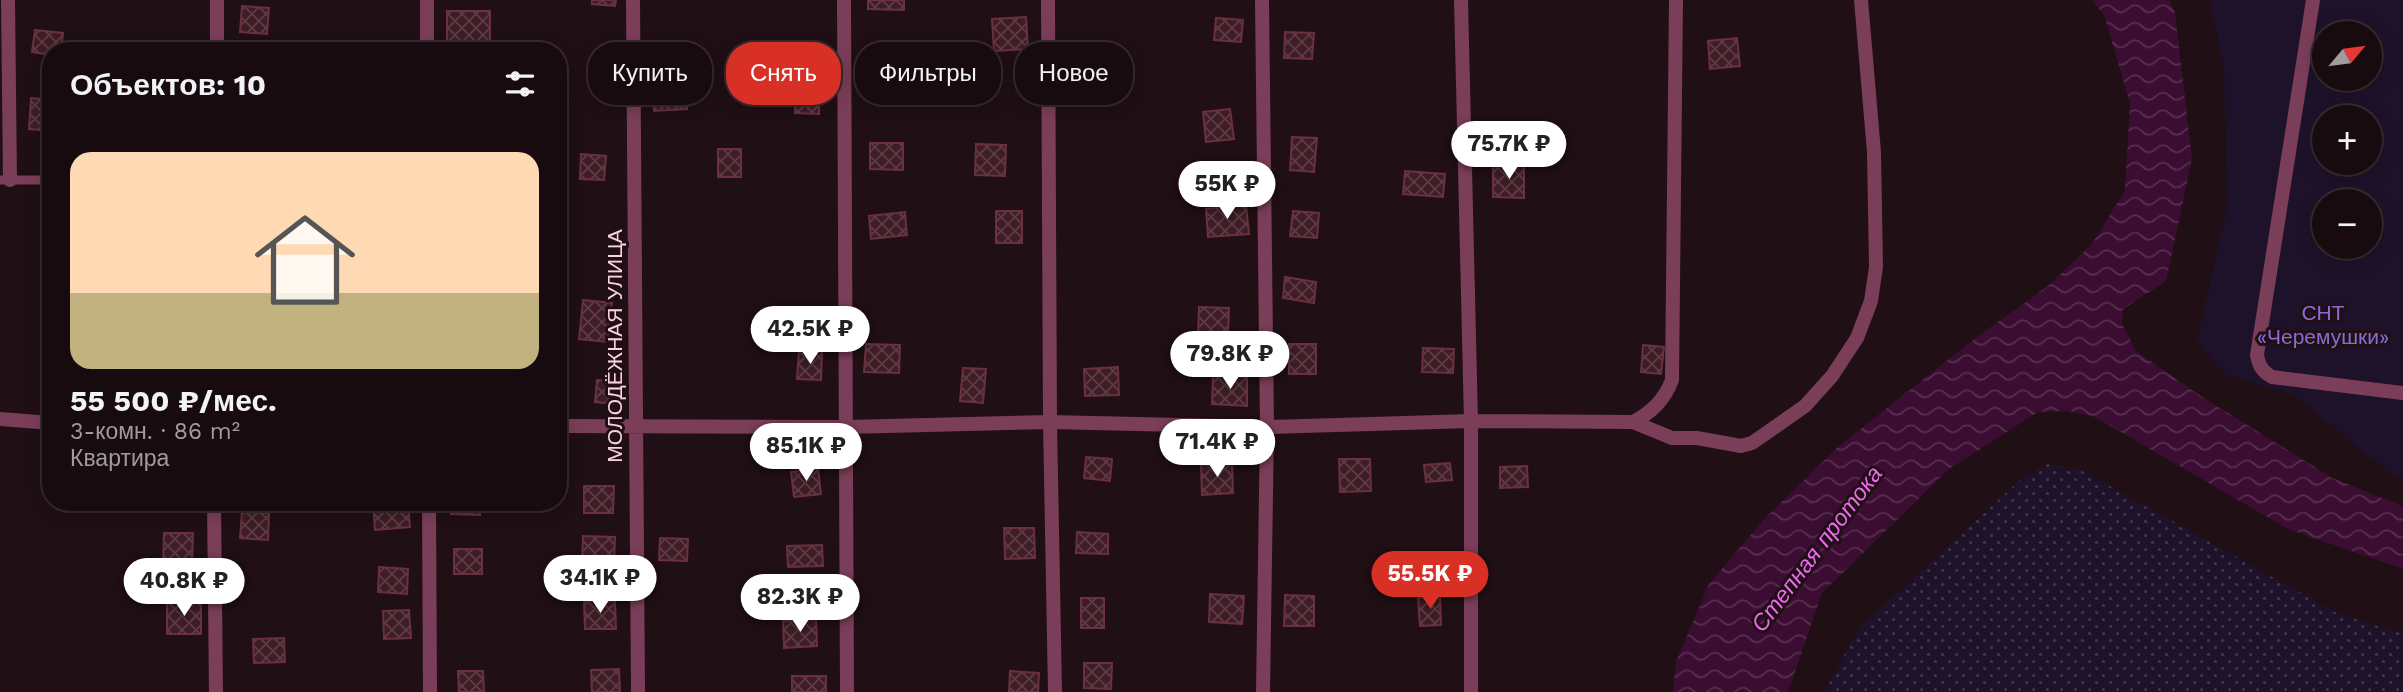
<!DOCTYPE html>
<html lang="ru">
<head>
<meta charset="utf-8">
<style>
	:root { --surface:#180b0f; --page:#25191d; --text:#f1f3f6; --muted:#9f9b9e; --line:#362b2f; --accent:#d93025 }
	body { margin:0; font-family:"Work Sans",sans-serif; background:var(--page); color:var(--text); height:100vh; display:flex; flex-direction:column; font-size:26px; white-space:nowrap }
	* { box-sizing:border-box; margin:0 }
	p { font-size:23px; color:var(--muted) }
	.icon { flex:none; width:38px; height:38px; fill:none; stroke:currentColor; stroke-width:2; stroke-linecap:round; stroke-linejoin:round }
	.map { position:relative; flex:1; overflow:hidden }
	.drawer { position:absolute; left:42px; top:42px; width:525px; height:469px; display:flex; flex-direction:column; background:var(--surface); border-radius:28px; box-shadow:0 4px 18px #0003,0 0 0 2px var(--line) }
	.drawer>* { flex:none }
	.guide { position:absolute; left:588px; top:42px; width:665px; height:63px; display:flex; gap:14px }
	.needle { width:46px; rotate:61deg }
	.buttons { position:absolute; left:2312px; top:21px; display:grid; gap:14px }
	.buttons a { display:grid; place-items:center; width:70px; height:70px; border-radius:50%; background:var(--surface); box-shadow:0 4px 18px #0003,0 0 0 2px var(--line); font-size:35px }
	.price { position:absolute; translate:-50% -60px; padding:0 16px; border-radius:24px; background:#fff; color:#222; font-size:23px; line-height:46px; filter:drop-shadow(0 2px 4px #0008) }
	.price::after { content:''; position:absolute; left:50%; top:42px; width:21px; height:16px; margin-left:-10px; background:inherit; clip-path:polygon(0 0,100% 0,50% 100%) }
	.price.current { background:var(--accent); color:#fff }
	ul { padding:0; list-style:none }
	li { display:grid; align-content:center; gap:14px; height:371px; padding:0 28px }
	li span { display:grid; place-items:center; height:217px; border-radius:21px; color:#555 }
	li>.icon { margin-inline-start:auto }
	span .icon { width:126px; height:126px; fill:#fffc; stroke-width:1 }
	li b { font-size:30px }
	h2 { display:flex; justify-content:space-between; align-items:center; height:84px; padding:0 28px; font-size:30px }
	.chip { padding:0 24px; border-radius:28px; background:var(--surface); box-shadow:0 4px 18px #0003,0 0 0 2px var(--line); font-size:24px; line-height:63px }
	.chip.current { background:var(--accent); color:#fff }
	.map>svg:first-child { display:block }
	.grass { fill:url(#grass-dots) }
	.garden { fill:#1e122a; fill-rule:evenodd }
	.water { fill:url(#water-waves) }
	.building { fill:url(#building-cross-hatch); stroke:#6a3040; stroke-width:2 }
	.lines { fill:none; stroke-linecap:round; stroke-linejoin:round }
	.service { stroke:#7b3e59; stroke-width:9 }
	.minor { stroke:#7b3e59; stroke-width:14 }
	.labels { text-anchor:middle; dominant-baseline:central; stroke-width:6; stroke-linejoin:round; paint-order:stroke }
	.park-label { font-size:21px; fill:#896cd7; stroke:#200f14 }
	.street-label { font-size:21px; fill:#fbd2e1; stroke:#200f14 }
	.water-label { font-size:23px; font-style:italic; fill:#f168f3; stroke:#200f14 }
</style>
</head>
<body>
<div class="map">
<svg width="2403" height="692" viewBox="0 0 2403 692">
	<defs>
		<pattern id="grass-dots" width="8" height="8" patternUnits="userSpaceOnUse" patternTransform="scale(1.75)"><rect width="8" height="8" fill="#1e122a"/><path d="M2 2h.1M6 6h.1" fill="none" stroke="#403449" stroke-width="1.8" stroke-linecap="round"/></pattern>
		<pattern id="water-waves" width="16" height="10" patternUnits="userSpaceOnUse" patternTransform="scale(1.75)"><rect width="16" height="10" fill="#3b0d33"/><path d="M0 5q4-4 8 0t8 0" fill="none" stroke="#582f50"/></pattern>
		<pattern id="building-cross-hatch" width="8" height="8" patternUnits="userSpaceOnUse" patternTransform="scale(1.75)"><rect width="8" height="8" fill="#401d26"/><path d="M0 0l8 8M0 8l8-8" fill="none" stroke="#5c3d45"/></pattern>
	</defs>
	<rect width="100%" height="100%" fill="#200f14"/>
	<!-- grass -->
	<path class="grass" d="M2048,464L2081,470L2335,612L2403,634V692H1826L1828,685L1859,628L2020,480Z"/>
	<!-- garden -->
	<path class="garden" d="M2210,0H2403V478L2390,473L2295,396L2224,374L2197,341L2227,207L2224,68ZM2324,33H2370V79H2324ZM2324,117H2370V163H2324ZM2324,201H2370V247H2324Z"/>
	<!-- water -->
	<path class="water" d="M2092,0H2169L2175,13L2192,159L2166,281L2123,309L2122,324L2136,351L2199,395L2332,478L2403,506V569L2288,529L2095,417L2069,411L2038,412L1949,469L1822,593L1788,692H1673L1676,662L1709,584L1765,518L1839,446L1982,333L2047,287L2092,244L2125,190L2130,103L2104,15Z"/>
	<!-- building -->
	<path class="building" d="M592,0H616L615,6L592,4Z
		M868,0H904V10L868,9Z
		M242,6L269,8L267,34L240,32Z
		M447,11H490V42H447Z
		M1026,17L1028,49L994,51L992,19Z
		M1216,18L1243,20L1241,42L1214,40Z
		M35,30L63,33L61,51H51V55L32,52Z
		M1285,32L1314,33L1312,59L1284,58Z
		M1737,38L1740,66L1710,69L1708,41Z
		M685,83L687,109L654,111L653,85Z
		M796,83L820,84L819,114L795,113Z
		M31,98L51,100V131L29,129Z
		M1230,109L1234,139L1206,142L1203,112Z
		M1292,137L1317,138L1314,172L1290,170Z
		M870,143H903V170L870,169Z
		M976,144L1006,145L1005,176L975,175Z
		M718,149H741V177H718Z
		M581,154L606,156L604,180L580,179Z
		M1239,162L1240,183L1204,185L1203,164Z
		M1493,165H1524V198L1493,197Z
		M1405,171L1445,174L1443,197L1403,194Z
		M1246,205L1249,234L1208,237L1206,209Z
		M996,211H1022V243H996Z
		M1293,211L1319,213L1317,238L1290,236Z
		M905,212L907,235L871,239L869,216Z
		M1285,277L1316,282L1314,303L1283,298Z
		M583,300L612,303L608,342L579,339Z
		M1199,307L1229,308L1228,336L1198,335Z
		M866,344L900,345L899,373L864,372Z
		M1289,344H1316V374H1289Z
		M1643,345L1664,347L1661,374L1641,372Z
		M1423,348L1454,349L1453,373L1422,372Z
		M799,351L822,352L821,380L797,379Z
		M1118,367L1119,395L1085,396L1084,369Z
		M963,368L986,369L983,403L960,401Z
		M1213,376L1247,377V406L1212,404Z
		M597,380L616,382L614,404L595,402Z
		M1086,457L1112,459L1110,481L1084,478Z
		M1339,459H1370L1371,491L1340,492Z
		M1450,463L1452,480L1426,482L1424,465Z
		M1232,464L1233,493L1202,495L1201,465Z
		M1527,466L1528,487L1500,488V467Z
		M818,469L821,494L794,497L791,472Z
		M584,486H614L613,513H584Z
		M373,502H408L410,527L375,530Z
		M452,502H480V515L451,514Z
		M242,512L269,513L268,540L240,538Z
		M1004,528H1034L1035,558L1005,559Z
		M1077,532L1108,534V554L1076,553Z
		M164,533H193L192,566L163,565Z
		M583,536L615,537L614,565L582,563Z
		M660,538L688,539L687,561L659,560Z
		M822,545L823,566L788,567L787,546Z
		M454,549H482V574H454Z
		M379,567L408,569L407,594L378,592Z
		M1210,594L1244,596L1242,624L1209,622Z
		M1285,595L1314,596V626H1284Z
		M1440,597L1441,625L1420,626L1418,598Z
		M1081,598H1104V628H1081Z
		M615,601L616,629H585L584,602Z
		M167,602H201V634H167Z
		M409,610L411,638L384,639L383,611Z
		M816,619L817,646L784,648L783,621Z
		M284,638L285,662L254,663L253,639Z
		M1084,663H1112L1111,689L1084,688Z
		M619,669L620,692H592L591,670Z
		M458,671H483L484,692H459Z
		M1010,671L1039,673L1038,692H1009Z
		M792,676H826V692H792Z"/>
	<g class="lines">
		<!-- service -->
		<path class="service" d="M0,180H51"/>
		<!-- minor -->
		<path class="minor" d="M8,0L10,180
			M217,0V51
			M427,0V51
			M633,0L638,692
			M844,0L847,692
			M1048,0L1050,422L1055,692
			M1262,0L1267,427L1263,692
			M1461,0L1471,421V692
			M2313,0L2257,355C2259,366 2262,371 2272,377L2403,393
			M0,419L51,423
			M1633,422C1651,413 1665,399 1672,380L1676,0
			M558,426L847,427L1050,422L1267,427L1471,421L1633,422L1672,438H1697L1741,446L1752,443L1805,406L1832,376L1857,338L1871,301L1876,267L1874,152L1861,0
			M214,502L216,692
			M429,502L430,692"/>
	</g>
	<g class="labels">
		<!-- park labels -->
		<g class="park-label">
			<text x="2323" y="312">СНТ<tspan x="2323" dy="24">«Черемушки»</tspan></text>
		</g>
		<!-- street labels -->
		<g class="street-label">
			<text transform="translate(614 346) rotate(-90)">МОЛОДЁЖНАЯ УЛИЦА</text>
		</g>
		<!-- water labels -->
		<g class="water-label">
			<text transform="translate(1817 549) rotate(-53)">Степная протока</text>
		</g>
	</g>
</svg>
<div class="buttons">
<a><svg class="needle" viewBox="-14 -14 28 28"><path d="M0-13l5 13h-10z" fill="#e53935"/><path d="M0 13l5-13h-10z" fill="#9f9b9e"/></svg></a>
<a>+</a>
<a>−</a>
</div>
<b class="price" style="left:1509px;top:181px">75.7K ₽</b>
<b class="price" style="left:1227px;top:221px">55K ₽</b>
<b class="price" style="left:810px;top:366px">42.5K ₽</b>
<b class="price" style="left:1230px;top:391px">79.8K ₽</b>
<b class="price" style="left:1217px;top:479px">71.4K ₽</b>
<b class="price" style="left:806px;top:483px">85.1K ₽</b>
<b class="price current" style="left:1430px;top:611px">55.5K ₽</b>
<b class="price" style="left:600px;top:615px">34.1K ₽</b>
<b class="price" style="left:184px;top:618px">40.8K ₽</b>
<b class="price" style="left:800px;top:634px">82.3K ₽</b>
<div class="guide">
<a class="chip">Купить</a>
<a class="chip current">Снять</a>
<a class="chip">Фильтры</a>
<a class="chip">Новое</a>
</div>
<section class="drawer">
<h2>Объектов: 10<svg class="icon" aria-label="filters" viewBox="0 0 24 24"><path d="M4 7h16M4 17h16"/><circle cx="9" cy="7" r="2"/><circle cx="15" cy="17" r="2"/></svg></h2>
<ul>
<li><span style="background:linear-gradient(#ffd9b3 65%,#c2b280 0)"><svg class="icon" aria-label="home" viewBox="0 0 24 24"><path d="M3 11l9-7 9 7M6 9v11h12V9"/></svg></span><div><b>55 500 ₽/мес.</b><p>3-комн. · 86 m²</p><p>Квартира</p></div></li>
</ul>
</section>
</div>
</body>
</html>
